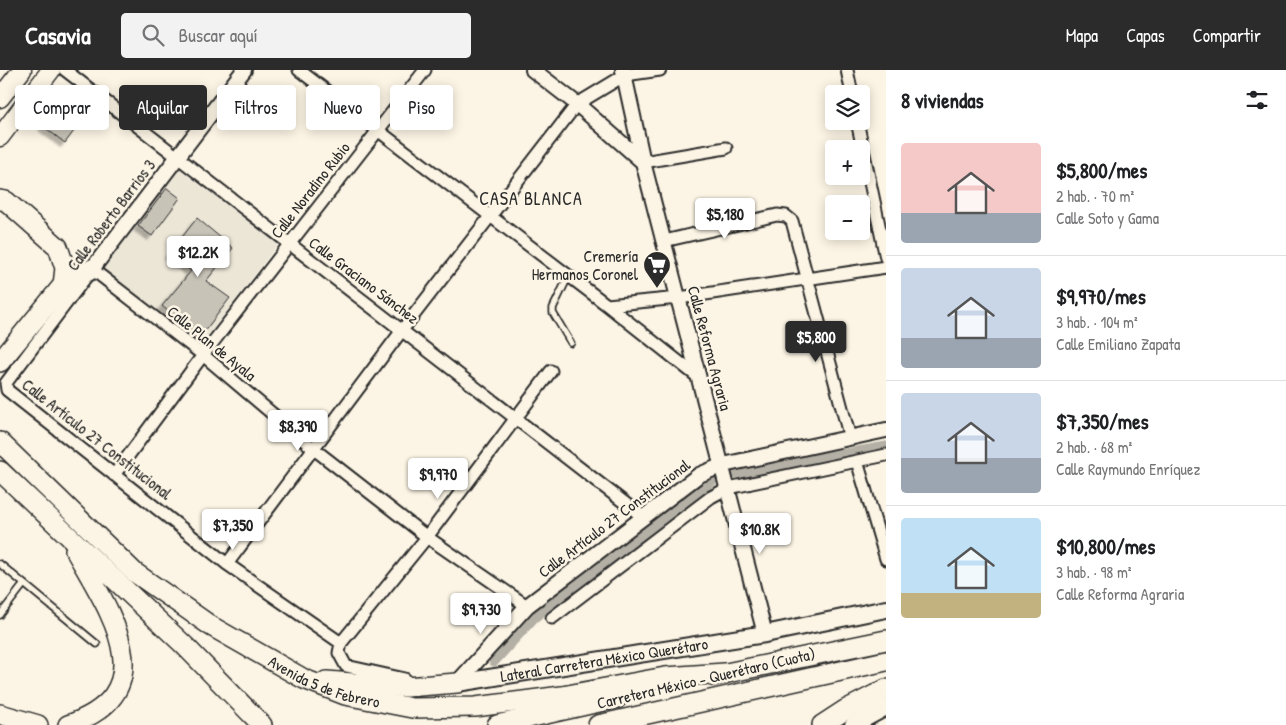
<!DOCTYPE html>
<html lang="es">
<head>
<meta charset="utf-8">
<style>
	:root { --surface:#fff; --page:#f2f2f2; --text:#202124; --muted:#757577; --line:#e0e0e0; --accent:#2b2b2b }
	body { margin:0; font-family:"Patrick Hand",sans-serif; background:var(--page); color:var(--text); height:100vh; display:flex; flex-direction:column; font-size:19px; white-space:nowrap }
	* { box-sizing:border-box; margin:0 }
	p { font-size:16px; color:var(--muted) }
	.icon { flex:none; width:28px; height:28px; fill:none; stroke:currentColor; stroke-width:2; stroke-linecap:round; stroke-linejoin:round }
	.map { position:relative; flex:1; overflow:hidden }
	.panel { display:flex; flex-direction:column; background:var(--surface); width:400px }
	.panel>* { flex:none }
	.top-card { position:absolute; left:15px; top:15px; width:475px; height:45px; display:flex; gap:10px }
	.buttons { position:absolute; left:825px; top:15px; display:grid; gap:10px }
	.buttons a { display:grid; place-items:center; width:45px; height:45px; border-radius:5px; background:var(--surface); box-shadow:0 2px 12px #0003; font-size:25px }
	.price { position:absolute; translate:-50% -42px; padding:0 11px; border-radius:5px; background:#fff; color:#222; font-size:16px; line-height:32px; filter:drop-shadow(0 1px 2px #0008) }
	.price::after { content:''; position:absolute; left:50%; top:30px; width:15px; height:11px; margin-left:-8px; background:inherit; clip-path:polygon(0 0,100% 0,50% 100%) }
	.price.selected { background:var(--accent); color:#fff }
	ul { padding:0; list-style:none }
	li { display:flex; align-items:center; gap:15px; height:125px; padding:0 15px }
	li+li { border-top:1px solid var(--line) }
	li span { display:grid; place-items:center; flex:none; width:140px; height:100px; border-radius:5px; color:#555 }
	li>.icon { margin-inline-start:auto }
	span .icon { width:60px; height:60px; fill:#fffc; stroke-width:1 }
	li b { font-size:21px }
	h2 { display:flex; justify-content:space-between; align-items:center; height:60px; padding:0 15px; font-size:21px }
	.tag { padding:0 18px; border-radius:5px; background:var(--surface); box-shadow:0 2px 12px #0003; font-size:18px; line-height:45px }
	.tag.selected { background:var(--accent); color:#fff }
	header { display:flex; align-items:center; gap:30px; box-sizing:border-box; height:70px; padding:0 25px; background:var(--accent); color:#fff }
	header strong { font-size:24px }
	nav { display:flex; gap:28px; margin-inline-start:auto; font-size:18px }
	.search { width:350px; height:45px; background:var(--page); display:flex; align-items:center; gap:12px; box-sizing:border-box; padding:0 18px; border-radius:5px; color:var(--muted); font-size:19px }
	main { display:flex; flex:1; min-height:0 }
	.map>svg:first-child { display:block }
	.built { fill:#ece6d7 }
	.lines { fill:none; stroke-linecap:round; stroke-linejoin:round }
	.canal { stroke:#b4b0a5; stroke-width:11 }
	.building { fill:#c8c3b7; stroke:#2b2b2b; filter:url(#shadow) }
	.service-casing { stroke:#2b2b2b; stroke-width:9 }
	.minor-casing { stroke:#2b2b2b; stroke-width:15 }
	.tertiary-casing { stroke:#2b2b2b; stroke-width:18 }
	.secondary-casing { stroke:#2b2b2b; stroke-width:20 }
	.primary-casing { stroke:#2b2b2b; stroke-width:21 }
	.trunk-casing { stroke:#2b2b2b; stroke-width:22 }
	.service { stroke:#fcf5e5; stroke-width:5.5 }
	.minor { stroke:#fcf5e5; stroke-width:11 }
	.tertiary { stroke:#fcf5e5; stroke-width:14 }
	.secondary { stroke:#fcf5e5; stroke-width:16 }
	.primary { stroke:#fcf5e5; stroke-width:18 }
	.trunk { stroke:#fcf5e5; stroke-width:19 }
	.labels { text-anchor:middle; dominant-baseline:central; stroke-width:5; stroke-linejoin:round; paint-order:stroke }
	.street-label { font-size:16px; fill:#2b2b2b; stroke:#fcf5e5 }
	.poi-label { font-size:16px; fill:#2b2b2b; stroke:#fcf5e5; text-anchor:end }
	.neighbourhood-label { font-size:18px; letter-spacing:1px; fill:#2b2b2b; stroke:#fcf5e5 }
</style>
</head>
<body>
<header>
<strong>Casavia</strong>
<div class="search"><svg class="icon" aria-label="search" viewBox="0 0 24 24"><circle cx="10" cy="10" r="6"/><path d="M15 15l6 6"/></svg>Buscar aquí</div>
<nav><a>Mapa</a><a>Capas</a><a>Compartir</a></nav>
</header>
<main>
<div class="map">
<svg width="886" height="655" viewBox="0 0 886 655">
	<defs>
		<filter id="shadow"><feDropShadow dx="-4.5" dy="4.5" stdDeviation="1" flood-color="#0004"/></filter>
	</defs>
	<rect width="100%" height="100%" fill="#fcf5e5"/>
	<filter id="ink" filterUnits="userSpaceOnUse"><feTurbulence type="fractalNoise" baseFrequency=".02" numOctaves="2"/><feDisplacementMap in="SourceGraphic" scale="10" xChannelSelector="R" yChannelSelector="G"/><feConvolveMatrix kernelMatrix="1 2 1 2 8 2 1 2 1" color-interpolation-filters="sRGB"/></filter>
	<g filter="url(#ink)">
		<!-- built -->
		<path class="built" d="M177,97L278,174L200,277L98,200Z"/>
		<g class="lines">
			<!-- canal -->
			<path class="canal" d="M735,403L886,377
				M494,591L533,548L713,410"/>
		</g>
		<!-- building -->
		<path class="building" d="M70,21L92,37L65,73L43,56Z
			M167,118L180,128L152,166L138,156Z
			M197,148L233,178L206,211L230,228L200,267L162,236L191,201L169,184Z"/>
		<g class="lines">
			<defs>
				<path id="service" d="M569,205L553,238V243L571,273
					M0,494L97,574
					M0,545L24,514"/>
				<path id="minor" d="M65,0L643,447
					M299,0L607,235L698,307
					M847,0L852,24
					M857,51L886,188
					M643,92L726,78
					M664,171L777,145L786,146L792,151L850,368
					M607,235L679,228L886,197
					M857,391L886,489
					M114,405L203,285L425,0
					M227,494L403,259L577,34L625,5L660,0
					M552,548L711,427L728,418L886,385
					M341,573L227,494L7,320L6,313L92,199L203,285L314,379L427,467L527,536
					M405,609L346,596L339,583L341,573L427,467L551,301"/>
				<path id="tertiary" d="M533,0L577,34L643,92
					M623,0L643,92L765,564
					M92,199L244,0
					M457,613L527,536L699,405L723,395L886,360"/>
				<g id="secondary">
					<path id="s1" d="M457,613L765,564L886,539"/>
					<path d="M853,655L886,637"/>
				</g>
				<path id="primary" d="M0,28L22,0
					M0,67L51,0"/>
				<g id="trunk">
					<path d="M0,130L6,131L58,177L65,198L63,215L0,292"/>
					<path d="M63,215L92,199"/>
					<path id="s2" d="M0,372L134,502L211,556L304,609L345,625L412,638L475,637L562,626L665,607L725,603"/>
					<path d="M0,401L185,576L262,655"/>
					<path d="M712,606L886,570"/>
					<path d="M326,611L406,617L457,613"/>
					<path d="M0,644L38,655"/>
					<path d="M68,655C167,621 109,541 75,480"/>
					<path d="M497,655L617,628"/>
					<path d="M598,655L886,591"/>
					<path d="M822,655L845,640L886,619"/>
				</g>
			</defs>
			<!-- service casing -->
			<use href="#service" class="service-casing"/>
			<!-- minor casing -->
			<use href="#minor" class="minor-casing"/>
			<!-- tertiary casing -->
			<use href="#tertiary" class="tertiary-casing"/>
			<!-- secondary casing -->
			<use href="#secondary" class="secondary-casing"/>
			<!-- primary casing -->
			<use href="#primary" class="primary-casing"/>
			<!-- trunk casing -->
			<use href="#trunk" class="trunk-casing"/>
			<!-- service -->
			<use href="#service" class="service"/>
			<!-- minor -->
			<use href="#minor" class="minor"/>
			<!-- tertiary -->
			<use href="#tertiary" class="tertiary"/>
			<!-- secondary -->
			<use href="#secondary" class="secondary"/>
			<!-- primary -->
			<use href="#primary" class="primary"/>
			<!-- trunk -->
			<use href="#trunk" class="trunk"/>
		</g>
	</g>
	<!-- icons -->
	<defs>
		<symbol id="supermarket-pin" viewBox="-11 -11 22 30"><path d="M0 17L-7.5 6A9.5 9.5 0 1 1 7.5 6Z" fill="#2b2b2b" stroke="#fcf5e5"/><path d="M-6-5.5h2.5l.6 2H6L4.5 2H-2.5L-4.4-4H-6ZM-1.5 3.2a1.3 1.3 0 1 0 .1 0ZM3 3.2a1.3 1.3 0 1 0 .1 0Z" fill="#fff"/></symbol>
	</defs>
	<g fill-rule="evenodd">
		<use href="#supermarket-pin" x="641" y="179" width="32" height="43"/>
	</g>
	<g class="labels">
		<!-- street labels -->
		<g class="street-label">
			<text transform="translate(310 120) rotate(-52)">Calle Noradino Rubio</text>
			<text transform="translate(111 145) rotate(-53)">Calle Roberto Barrios 3</text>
			<text transform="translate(364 210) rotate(37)">Calle Graciano Sánchez</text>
			<text transform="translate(212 273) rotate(39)">Calle Plan de Ayala</text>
			<text transform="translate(710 278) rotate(75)">Calle Reforma Agraria</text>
			<text transform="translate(97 369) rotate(38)">Calle Artículo 27 Constitucional</text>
			<text transform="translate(614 448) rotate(-37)">Calle Artículo 27 Constitucional</text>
			<text stroke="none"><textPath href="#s1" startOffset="149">Lateral Carretera México Querétaro</textPath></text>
			<text transform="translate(706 608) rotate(-13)">Carretera México - Querétaro (Cuota)</text>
			<text stroke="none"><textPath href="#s2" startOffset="408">Avenida 5 de Febrero</textPath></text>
		</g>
		<!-- poi labels -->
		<g class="poi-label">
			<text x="638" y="186">Cremería<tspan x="638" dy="18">Hermanos Coronel</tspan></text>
		</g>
		<!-- neighbourhood labels -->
		<g class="neighbourhood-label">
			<text x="531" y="128">CASA BLANCA</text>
		</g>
	</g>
</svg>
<div class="buttons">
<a><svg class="icon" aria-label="layers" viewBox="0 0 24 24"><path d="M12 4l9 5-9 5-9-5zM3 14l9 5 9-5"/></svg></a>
<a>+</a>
<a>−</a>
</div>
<b class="price" style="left:725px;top:170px">$5,180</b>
<b class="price" style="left:198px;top:208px">$12.2K</b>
<b class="price selected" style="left:816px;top:293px">$5,800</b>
<b class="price" style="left:298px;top:382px">$8,390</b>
<b class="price" style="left:438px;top:430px">$9,970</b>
<b class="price" style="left:233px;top:481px">$7,350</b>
<b class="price" style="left:760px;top:485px">$10.8K</b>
<b class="price" style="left:481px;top:565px">$9,730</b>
<div class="top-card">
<a class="tag">Comprar</a>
<a class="tag selected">Alquilar</a>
<a class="tag">Filtros</a>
<a class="tag">Nuevo</a>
<a class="tag">Piso</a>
</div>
</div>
<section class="panel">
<h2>8 viviendas<svg class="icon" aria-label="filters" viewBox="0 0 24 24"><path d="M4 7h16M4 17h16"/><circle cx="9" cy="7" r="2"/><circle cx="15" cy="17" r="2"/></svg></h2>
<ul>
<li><span style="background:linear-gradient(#f6c9c9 70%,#9aa5b1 0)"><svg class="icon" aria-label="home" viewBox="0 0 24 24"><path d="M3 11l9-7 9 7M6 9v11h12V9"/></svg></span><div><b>$5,800/mes</b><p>2 hab. · 70 m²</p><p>Calle Soto y Gama</p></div></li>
<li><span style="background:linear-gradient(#c9d6e8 70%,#9aa5b1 0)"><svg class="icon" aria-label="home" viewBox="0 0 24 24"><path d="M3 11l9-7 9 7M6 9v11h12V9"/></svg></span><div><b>$9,970/mes</b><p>3 hab. · 104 m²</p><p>Calle Emiliano Zapata</p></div></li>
<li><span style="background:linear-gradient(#c9d6e8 65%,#9aa5b1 0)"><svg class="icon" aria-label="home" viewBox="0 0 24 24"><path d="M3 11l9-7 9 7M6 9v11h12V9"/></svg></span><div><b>$7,350/mes</b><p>2 hab. · 68 m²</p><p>Calle Raymundo Enríquez</p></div></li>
<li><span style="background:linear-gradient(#bfe0f5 75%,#c2b280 0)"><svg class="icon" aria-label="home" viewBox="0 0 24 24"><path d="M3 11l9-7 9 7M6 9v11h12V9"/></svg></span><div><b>$10,800/mes</b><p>3 hab. · 98 m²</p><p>Calle Reforma Agraria</p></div></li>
</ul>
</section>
</main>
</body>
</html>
